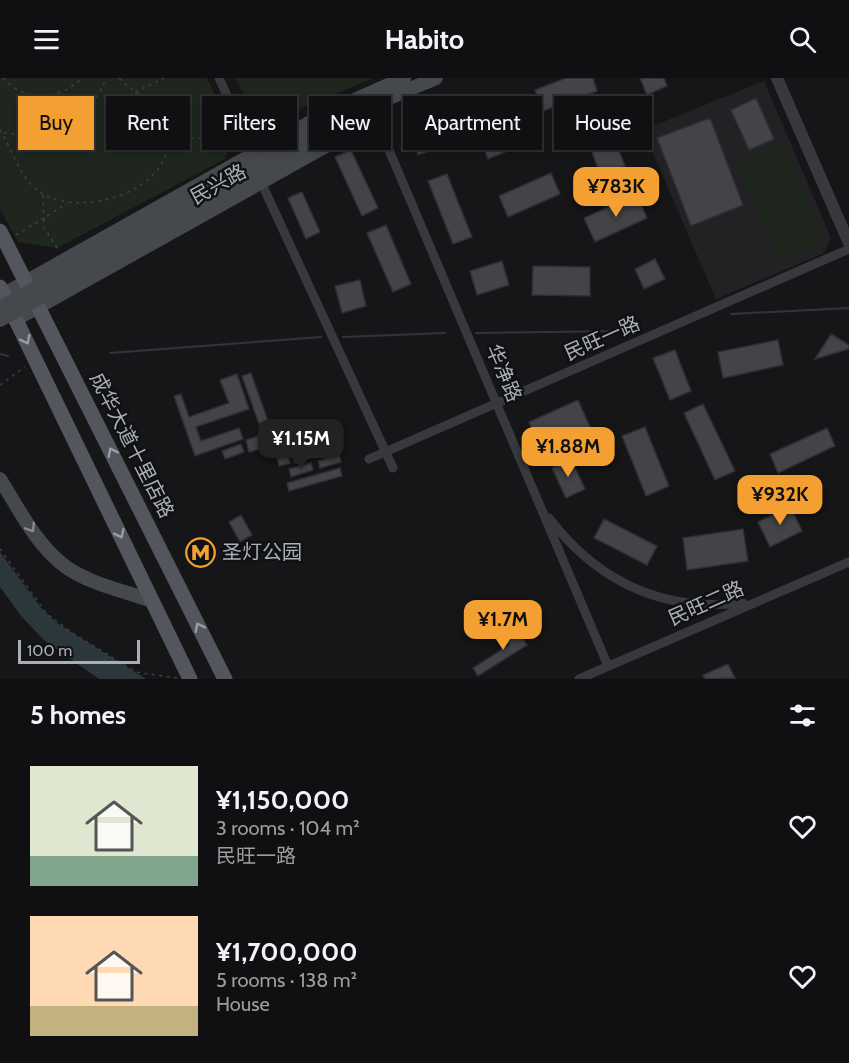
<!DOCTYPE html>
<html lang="en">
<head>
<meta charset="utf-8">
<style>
	:root { --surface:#101012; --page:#1e1e20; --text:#f1f3f6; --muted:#9c9d9f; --line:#303032; --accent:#f49f32 }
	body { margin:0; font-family:Cabin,"Noto Sans SC",sans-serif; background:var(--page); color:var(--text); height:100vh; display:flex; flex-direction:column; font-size:22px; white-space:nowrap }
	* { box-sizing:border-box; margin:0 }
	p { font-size:20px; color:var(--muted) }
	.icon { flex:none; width:33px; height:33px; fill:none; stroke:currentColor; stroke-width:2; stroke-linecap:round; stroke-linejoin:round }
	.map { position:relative; height:601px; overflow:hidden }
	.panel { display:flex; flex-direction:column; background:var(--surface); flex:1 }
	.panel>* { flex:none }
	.top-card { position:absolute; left:18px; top:18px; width:813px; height:54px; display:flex; gap:12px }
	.scale { position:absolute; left:18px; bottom:15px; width:122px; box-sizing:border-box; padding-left:6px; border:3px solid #a8afb8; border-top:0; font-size:16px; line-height:21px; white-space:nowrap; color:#a8afb8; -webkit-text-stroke:4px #111113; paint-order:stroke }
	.price { position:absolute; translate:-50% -51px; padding:0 14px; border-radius:12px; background:var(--accent); color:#111; font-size:20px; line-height:39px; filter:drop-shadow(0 2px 3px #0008) }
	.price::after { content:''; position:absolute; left:50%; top:36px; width:18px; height:14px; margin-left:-9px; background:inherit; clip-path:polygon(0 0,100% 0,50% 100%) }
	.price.current { background:#222; color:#fff }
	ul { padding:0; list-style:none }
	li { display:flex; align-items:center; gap:18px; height:150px; padding:0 30px }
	li span { display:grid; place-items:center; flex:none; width:168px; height:120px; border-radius:0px; color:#555 }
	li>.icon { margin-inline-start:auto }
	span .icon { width:72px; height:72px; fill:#fffc; stroke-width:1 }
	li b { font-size:26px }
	h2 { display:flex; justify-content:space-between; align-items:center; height:72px; padding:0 30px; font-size:26px }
	.tag { padding:0 21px; border-radius:0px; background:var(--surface); box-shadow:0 3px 9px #0003,0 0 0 2px var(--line); font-size:21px; line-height:54px }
	.tag.current { background:var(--accent); color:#111 }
	header { display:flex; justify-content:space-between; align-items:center; height:78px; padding:0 30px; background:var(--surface); font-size:27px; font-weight:800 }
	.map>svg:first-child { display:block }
	.built { fill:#222225 }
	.green { fill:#1e261e }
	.water { fill:#2c373c }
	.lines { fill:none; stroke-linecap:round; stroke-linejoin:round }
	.stream { stroke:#2c373c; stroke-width:2 }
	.building { fill:#424448; stroke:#303034; stroke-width:1.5 }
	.path { stroke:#3d4044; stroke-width:1.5; stroke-dasharray:3 4.5; stroke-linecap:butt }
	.minor { stroke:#37393d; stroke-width:9 }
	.tertiary { stroke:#37393d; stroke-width:12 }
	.secondary { stroke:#45484d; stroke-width:14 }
	.primary { stroke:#53565c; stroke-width:15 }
	.secondary-bridge { stroke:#45484d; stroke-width:14 }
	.oneway { stroke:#979da6 }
	.oneway2 { stroke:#858b93 }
	.labels { text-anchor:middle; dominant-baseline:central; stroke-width:5; stroke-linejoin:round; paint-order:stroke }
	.street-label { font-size:20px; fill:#a8afb8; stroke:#111113 }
	.poi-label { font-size:20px; fill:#a8afb8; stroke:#111113; text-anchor:start }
</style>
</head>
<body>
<header><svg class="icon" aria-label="menu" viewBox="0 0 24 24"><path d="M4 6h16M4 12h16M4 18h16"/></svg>Habito<svg class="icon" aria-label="search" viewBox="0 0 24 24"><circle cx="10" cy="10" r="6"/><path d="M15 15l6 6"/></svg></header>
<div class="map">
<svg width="849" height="601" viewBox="0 0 849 601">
	<rect width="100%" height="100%" fill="#161618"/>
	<!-- built -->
	<path class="built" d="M764,3L831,160L824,175L716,221L643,52Z"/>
	<!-- green -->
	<path class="green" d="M0,0H207L232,54L225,81L57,170L18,164L0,131Z
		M235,0H374L260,47Z
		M783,63L823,159L817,169L778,185L736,83Z"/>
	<!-- water -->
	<path class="water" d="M0,474L42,531L57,545L146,601H99L45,563L22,539L0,509Z"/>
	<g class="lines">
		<!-- stream -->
		<path class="stream" d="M731,236L849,230
			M476,255L627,253
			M343,259L445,255
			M110,275L321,259
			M0,276L8,278"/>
	</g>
	<!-- building -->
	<path class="building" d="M566,0H593L597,13L543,33L535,12Z
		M640,0H664L667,8L647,17Z
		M492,20L512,71L488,81L468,29Z
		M756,20L774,61L749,72L731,32Z
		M604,33L625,88L601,98L580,43Z
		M710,40L743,127L691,148L657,60Z
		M435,47L442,68L418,77L411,56Z
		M351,72L378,130L362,138L335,79Z
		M551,95L560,116L508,139L499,118Z
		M447,96L472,159L453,166L428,103Z
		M302,114L320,154L306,161L288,120Z
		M637,116L647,140L595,164L584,140Z
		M386,147L411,206L393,214L367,155Z
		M655,181L665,201L644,211L635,191Z
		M502,183L509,207L477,217L470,193Z
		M533,188L590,189V218L532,217Z
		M360,202L366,228L342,235L335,208Z
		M831,256L849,267V271L815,281Z
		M778,262L783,287L723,300L718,274Z
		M675,272L691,313L670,322L653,280Z
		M251,295L268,343L259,346L242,298Z
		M237,296L249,331L196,349L201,363L239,350L243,361L195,378L174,318L181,316L189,339L229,325L220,302Z
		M578,322L591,351L542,372L529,344Z
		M703,326L735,393L715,402L684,335Z
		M645,349L669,408L646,418L622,358Z
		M827,350L835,368L778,395L770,376Z
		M265,356L269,368L249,374L246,362Z
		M334,363L336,371L295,385L292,377Z
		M241,366L244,374L225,381L222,373Z
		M339,376L341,384L320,390L318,383Z
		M288,377L290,385L279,388L277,380Z
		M571,381L585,411L566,420L552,390Z
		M311,385L313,392L291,399L289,391Z
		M340,390L342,398L289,413L287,405Z
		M790,428L802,453L770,469L758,444Z
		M241,437L252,457L240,464L229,444Z
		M604,441L657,468L647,487L594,460Z
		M743,451L748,483L687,492L683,460Z
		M516,549L527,567L478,598L473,590L509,567L503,557Z
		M728,586L735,600L705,601L703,597Z"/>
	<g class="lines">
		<!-- path -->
		<path class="path" d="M3,0C24,24 60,23 82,0
			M135,14L164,0
			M0,52C13,73 21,104 43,116C89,142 187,107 165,44C158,24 133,15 119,0
			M4,55C15,55 26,58 37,57C69,53 95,30 106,0
			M168,58L230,62
			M16,157L44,140L43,117
			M57,170L44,149V140L67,125
			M0,307L25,289
			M0,471L47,536L71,554L136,594L177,600
			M96,596L108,577"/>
		<!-- minor -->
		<path class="minor" d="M219,0L253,75
			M369,25L608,588
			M261,104L393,390
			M369,381L849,171
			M549,440C598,504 662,534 743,525
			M579,601L849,484"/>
		<!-- tertiary -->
		<path class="tertiary" d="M777,0L849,165"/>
		<!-- secondary -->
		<path class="secondary" d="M4,216L330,33L404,0
			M15,242L335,63L370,28L436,0
			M0,401C19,431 36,467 66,489C90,506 125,513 152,523"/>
		<!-- primary -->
		<path class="primary" d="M0,153L225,601
			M0,209L190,601"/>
		<!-- secondary-bridge -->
		<path class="secondary-bridge" d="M0,230L331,44
			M0,242L335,54"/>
	</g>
	<!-- one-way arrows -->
	<defs><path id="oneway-chevron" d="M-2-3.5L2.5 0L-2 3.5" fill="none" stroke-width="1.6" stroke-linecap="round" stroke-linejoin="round" transform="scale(1.5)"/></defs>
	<g class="oneway">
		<use href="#oneway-chevron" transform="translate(26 262) rotate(63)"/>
		<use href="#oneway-chevron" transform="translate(112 374) rotate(-117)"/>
		<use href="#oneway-chevron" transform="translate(120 456) rotate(64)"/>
		<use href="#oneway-chevron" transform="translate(199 549) rotate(-117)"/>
	</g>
	<use class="oneway2" href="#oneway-chevron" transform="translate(31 450) rotate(57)"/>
	<!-- icons -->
	<defs>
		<symbol id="metro-ring" viewBox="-11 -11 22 22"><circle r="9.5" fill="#111113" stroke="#f49f32" stroke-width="1.5"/><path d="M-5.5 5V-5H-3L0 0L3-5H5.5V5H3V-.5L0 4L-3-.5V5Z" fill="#f49f32"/></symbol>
	</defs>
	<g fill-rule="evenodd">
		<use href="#metro-ring" x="184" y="458" width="33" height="33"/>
	</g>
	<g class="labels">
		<!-- street labels -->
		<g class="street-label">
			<text transform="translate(218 106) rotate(-29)">民兴路</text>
			<text transform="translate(602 260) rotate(-24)">民旺一路</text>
			<text transform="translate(504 295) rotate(67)">华净路</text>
			<text transform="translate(132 367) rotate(63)">成华大道十里店路</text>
			<text transform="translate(706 525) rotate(-24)">民旺二路</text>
		</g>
		<!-- poi labels -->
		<g class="poi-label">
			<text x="222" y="474">圣灯公园</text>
		</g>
	</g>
</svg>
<div class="scale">100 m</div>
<b class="price" style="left:616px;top:140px">¥783K</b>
<b class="price current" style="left:301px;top:392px">¥1.15M</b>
<b class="price" style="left:568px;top:400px">¥1.88M</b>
<b class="price" style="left:780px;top:448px">¥932K</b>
<b class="price" style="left:503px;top:573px">¥1.7M</b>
<div class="top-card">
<a class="tag current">Buy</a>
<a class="tag">Rent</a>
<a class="tag">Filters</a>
<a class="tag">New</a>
<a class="tag">Apartment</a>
<a class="tag">House</a>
</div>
</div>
<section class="panel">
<h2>5 homes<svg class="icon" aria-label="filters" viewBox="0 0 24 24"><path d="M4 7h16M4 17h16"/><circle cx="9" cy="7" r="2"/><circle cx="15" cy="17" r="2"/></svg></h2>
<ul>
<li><span style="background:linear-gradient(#dfe7d0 75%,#7fa58c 0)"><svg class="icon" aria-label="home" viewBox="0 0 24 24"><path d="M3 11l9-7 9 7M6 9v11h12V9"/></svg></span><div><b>¥1,150,000</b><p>3 rooms · 104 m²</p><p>民旺一路</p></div><svg class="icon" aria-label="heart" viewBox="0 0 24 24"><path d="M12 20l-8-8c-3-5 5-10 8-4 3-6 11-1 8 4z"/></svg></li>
<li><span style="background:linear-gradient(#ffd9b3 75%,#c2b280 0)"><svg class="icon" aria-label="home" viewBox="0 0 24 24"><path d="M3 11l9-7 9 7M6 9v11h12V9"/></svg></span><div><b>¥1,700,000</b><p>5 rooms · 138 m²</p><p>House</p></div><svg class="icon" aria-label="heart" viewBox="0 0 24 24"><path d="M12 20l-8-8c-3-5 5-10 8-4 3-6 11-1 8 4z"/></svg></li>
</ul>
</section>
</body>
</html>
